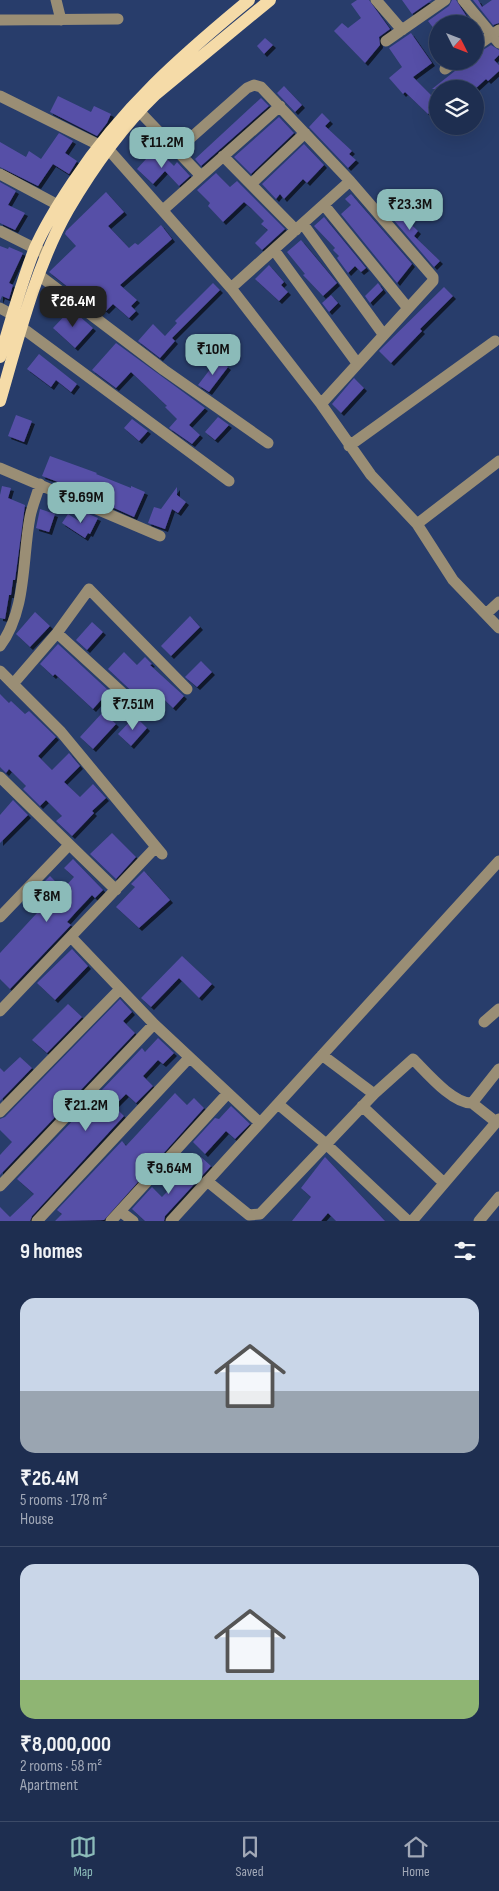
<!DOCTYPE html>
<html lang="en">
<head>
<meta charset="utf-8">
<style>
	:root { --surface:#1e2e50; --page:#2b3a5a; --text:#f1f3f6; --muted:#a1a8b7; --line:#3c4a67; --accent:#8bbbb9 }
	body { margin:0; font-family:"Sofia Sans Condensed",sans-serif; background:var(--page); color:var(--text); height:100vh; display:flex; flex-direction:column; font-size:19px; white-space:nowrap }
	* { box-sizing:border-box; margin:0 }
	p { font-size:16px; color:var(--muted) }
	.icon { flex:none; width:28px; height:28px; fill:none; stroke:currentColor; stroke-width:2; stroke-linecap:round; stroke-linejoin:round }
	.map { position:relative; height:1221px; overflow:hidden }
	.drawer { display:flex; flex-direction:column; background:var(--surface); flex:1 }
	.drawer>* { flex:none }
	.needle { width:32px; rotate:132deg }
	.controls { position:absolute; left:429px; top:15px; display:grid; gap:10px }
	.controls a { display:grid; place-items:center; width:55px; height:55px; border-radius:50%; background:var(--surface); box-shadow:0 5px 20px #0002,0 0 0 1px var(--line); font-size:25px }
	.price { position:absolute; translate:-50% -42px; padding:0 11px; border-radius:10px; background:var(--accent); color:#111; font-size:16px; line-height:32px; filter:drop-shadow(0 1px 2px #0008) }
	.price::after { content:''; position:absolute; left:50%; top:30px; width:15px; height:11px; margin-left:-8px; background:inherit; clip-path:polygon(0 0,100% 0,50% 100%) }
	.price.current { background:#222; color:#fff }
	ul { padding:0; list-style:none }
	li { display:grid; align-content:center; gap:10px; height:265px; padding:0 20px }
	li+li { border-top:1px solid var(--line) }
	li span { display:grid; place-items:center; height:155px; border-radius:15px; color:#555 }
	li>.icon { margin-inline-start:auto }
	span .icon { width:90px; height:90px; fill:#fffc; stroke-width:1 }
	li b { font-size:21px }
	h2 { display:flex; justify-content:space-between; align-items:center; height:60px; padding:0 20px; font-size:21px }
	.tabs { display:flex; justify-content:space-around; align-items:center; height:70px; border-top:1px solid var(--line); background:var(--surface); font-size:14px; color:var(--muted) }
	.tabs a { display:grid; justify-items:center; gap:2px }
	.tabs .current { color:var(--accent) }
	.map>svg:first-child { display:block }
	.building { fill:#574fa7; filter:url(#shadow) }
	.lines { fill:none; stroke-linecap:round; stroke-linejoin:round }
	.minor { stroke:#9a8e75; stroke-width:11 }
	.major { stroke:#f5dba8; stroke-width:12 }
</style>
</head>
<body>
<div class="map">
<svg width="499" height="1221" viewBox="0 0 499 1221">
	<defs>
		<filter id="shadow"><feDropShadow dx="3" dy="3" stdDeviation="0" flood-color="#0009"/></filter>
	</defs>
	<rect width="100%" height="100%" fill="#283d6b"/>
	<!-- building -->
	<path class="building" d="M357,0H369L390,29L379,37L380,45L365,63L334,31L342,23L348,28L361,18L351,4Z
		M402,0H432L412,14Z
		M452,0H456L467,17L457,24H438V34L428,21L449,6Z
		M473,0H478L482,7L492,0H499V23L493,25Z
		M411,33L432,63L413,77L438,102V106L428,114L405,92L403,94L389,78L402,67L389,48Z
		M265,38L273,45L264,54L257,46Z
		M491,45L499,50V55L494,60L499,65V71L488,81L486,79L475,89H432L460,67L463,61H475V55Z
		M284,86L302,105L295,112L277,93Z
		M58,96L91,112L94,106L111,114L107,123L97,136L50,112Z
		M261,98L269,106L201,166L195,159Z
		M322,113L330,121L325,126L352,151L349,154L356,160L348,168L309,127Z
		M279,117L294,133L251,174L234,157Z
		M59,133L73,141L65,153L77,161L69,174L53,164L38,186L0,167V142L26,157L29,151L41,159Z
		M304,144L324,165L307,183L303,179L284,199L280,194L276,199L262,184Z
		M156,148L174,166L177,162L190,176L179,186L165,171L153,184L137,169Z
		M216,173L230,187L237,181L285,229L262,250L255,243L268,230L261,224L264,221L251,208L244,202L223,222L208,206L210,203L197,190Z
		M0,182L16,191L8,205L25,213L15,230L0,223Z
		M106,192L124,212L108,226L129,248L135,243L138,245L161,225L172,239L120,285L137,300L131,306L136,311L129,318L113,304L106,311L82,292L79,296L49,272L76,246L65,234L66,231Z
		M351,194L412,264L397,283L341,214L351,205L345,199Z
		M398,198L405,206L398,212L418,231L414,236L440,261L434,267L386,211Z
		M324,217L366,268L361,272L355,266L348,273L337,258L339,256L333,250L335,248L314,226Z
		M301,240L337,283L323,296L303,275L305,274L287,252Z
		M0,246L8,249L9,247L23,253L9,283L13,285L9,299L2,296L0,301Z
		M269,265L284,282L281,285L288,292L279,301L255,279Z
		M213,283L220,290L172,338L175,341L160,358L138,341L153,324L165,336L177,323L175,321Z
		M378,283L383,290L370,303L365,296Z
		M444,287L453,296L420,329L422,331L391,363L379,351Z
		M331,295L338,303L329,312L322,303Z
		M71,309L93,328L75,348L53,328Z
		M116,343L205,408L189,425L200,435L192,444L169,428L177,419L165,407L167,406L131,372L116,388L92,370Z
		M39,354L77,384L71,392L56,380L51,387L27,369Z
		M218,359L228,367L209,392L198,385Z
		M354,378L364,388L341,413L332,404Z
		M16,415L32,421L24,442L8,436Z
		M218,417L229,425L215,440L205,432Z
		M132,419L148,431L139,441L124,428Z
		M50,456L97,473L96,474L131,488V486L145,492L134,517L92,498L93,495L42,476Z
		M2,486L11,488L8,498L25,505L15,580H13L11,595H9L5,619L0,618V495Z
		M177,487V495L186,502L178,513L172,509L165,529L148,523L154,507L161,509Z
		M40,509L55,514L49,532L36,528Z
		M86,513L98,518L90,534L88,533L85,538L62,523L68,514L82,523Z
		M35,612L50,626L30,647L16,634Z
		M190,616L200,627L171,656L161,646Z
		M92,622L103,632L87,650L76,640Z
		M58,644L109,691L93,709L55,674L53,676L40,664Z
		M124,652L137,665L145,657L152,664L150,665L184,696L173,708L153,689L141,700L108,669Z
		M201,661L212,672L197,687L185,677Z
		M0,694L9,703L11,701L25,714L29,711L56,737L38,756L52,770L69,753L80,766L64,782L80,797L93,784L106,798L92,811L94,813L72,836L56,821L62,816L46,800L40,806L23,789L26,786L9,769L6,773L0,767Z
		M103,712L116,724L93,749L80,737Z
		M135,716L147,728L131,746L118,734Z
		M13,800L28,815L0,843V815Z
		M112,833L136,857L116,879L90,854Z
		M73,859L103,890L95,898L92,895L76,912L67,922L71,925L10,989L0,979V953L49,900L37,889L50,876L63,889L74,877L64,868Z
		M144,871L170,900L139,928L116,907L135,887L131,884Z
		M72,949L88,966L55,1000L37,983Z
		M182,956L212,984L199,998L179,978L151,1007L141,998Z
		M120,999L132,1012L123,1021L135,1033L0,1175V1155L12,1142L0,1130V1119L5,1117Z
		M68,1004L82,1017L47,1053L32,1040Z
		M158,1038L174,1053L163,1064L158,1060L143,1076L153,1086L136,1103L126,1094L114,1106L124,1116L32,1216L30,1221H0V1207L10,1217L34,1194L17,1179L142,1048L145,1052Z
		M20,1057L32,1068L0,1101V1068L4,1072Z
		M175,1093L187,1105L194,1098L204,1108L104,1220L55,1221L62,1214L57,1210L122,1141L126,1146Z
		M231,1106L250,1124L235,1139L226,1131L205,1154L193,1142L215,1118L219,1119Z
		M201,1157L211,1166L165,1216L164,1221H145L132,1209L152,1187L162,1197Z
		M325,1157L385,1221H336L328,1213L321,1221H292L311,1197L301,1188Z"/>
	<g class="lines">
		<!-- minor -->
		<path class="minor" d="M56,0L61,20
			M376,0L402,30
			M463,0L499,43
			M0,20L118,19
			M386,41L445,0
			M475,47L499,30
			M445,69L456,61
			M0,96L109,150L231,288L321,404L371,475L417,524L453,580L499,628
			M139,111L201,176L163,210
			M177,150L247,88L254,85L261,87L350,181L433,277V281L321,404
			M223,156L296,230
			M0,174L58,205
			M201,176L280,106
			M251,184L305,133
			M324,205L407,307
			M303,224L383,334
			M0,231L42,252
			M274,250L357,363
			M40,276L164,370L268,443
			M231,288L350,181
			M0,308L13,315
			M21,327L229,481
			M349,446L495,341
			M0,468L160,536
			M417,524L499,461
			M486,614L499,602
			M57,633L139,708
			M0,646C27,610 22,559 30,517C32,506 37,495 40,484
			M0,671L61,732L162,854
			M13,684L57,633L89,589L187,689
			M0,777L116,890
			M0,917L69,845
			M71,937L154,1024L260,1123
			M0,1011L156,847
			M484,1022L499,1009
			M322,1055L374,1094L413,1059C427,1073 453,1104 472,1103
			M278,1104L326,1144L408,1221
			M362,1106L444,1183
			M0,1112L120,989
			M496,1122L472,1103L499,1069
			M207,1181L249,1215L260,1214L374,1094
			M0,1186L154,1024
			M120,1211L133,1221
			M37,1221L189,1058
			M111,1221L228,1093
			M171,1221L499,861
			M412,1221L499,1119
			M479,1221L499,1197"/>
		<!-- major -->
		<path class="major" d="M0,357C11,321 21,283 35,248C45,225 59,203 73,182C123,107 180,57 249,0
			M0,401C18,339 36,266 68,210C91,171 123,126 156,94L270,0"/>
	</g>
</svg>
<div class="controls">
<a><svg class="needle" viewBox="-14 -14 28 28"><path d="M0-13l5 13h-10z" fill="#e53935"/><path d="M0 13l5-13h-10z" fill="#a1a8b7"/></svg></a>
<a><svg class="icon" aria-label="layers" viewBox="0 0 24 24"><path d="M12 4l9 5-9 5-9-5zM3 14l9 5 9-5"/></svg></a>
</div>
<b class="price" style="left:162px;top:169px">₹11.2M</b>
<b class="price" style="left:410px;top:231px">₹23.3M</b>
<b class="price current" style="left:73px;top:328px">₹26.4M</b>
<b class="price" style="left:213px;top:376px">₹10M</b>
<b class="price" style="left:81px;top:524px">₹9.69M</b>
<b class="price" style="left:133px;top:731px">₹7.51M</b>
<b class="price" style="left:47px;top:923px">₹8M</b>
<b class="price" style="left:86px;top:1132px">₹21.2M</b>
<b class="price" style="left:169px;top:1195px">₹9.64M</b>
</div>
<section class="drawer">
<h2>9 homes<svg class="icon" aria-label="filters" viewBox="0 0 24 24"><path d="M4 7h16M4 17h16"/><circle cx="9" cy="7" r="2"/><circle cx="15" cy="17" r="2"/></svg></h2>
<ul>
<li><span style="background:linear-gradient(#c9d6e8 60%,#9aa5b1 0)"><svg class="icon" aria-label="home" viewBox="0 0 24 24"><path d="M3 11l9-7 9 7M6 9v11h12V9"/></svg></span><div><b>₹26.4M</b><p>5 rooms · 178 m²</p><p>House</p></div></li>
<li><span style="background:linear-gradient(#c9d6e8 75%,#8fb573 0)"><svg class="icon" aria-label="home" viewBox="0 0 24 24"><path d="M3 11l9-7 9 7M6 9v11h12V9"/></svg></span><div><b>₹8,000,000</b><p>2 rooms · 58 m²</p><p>Apartment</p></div></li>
</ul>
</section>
<nav class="tabs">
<a class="current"><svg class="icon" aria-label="map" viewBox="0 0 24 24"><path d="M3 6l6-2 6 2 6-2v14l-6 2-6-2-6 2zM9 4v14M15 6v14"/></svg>Map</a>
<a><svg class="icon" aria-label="saved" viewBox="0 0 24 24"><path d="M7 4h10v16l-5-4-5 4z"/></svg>Saved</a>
<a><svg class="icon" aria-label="home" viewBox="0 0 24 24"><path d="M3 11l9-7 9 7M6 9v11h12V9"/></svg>Home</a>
</nav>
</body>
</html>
